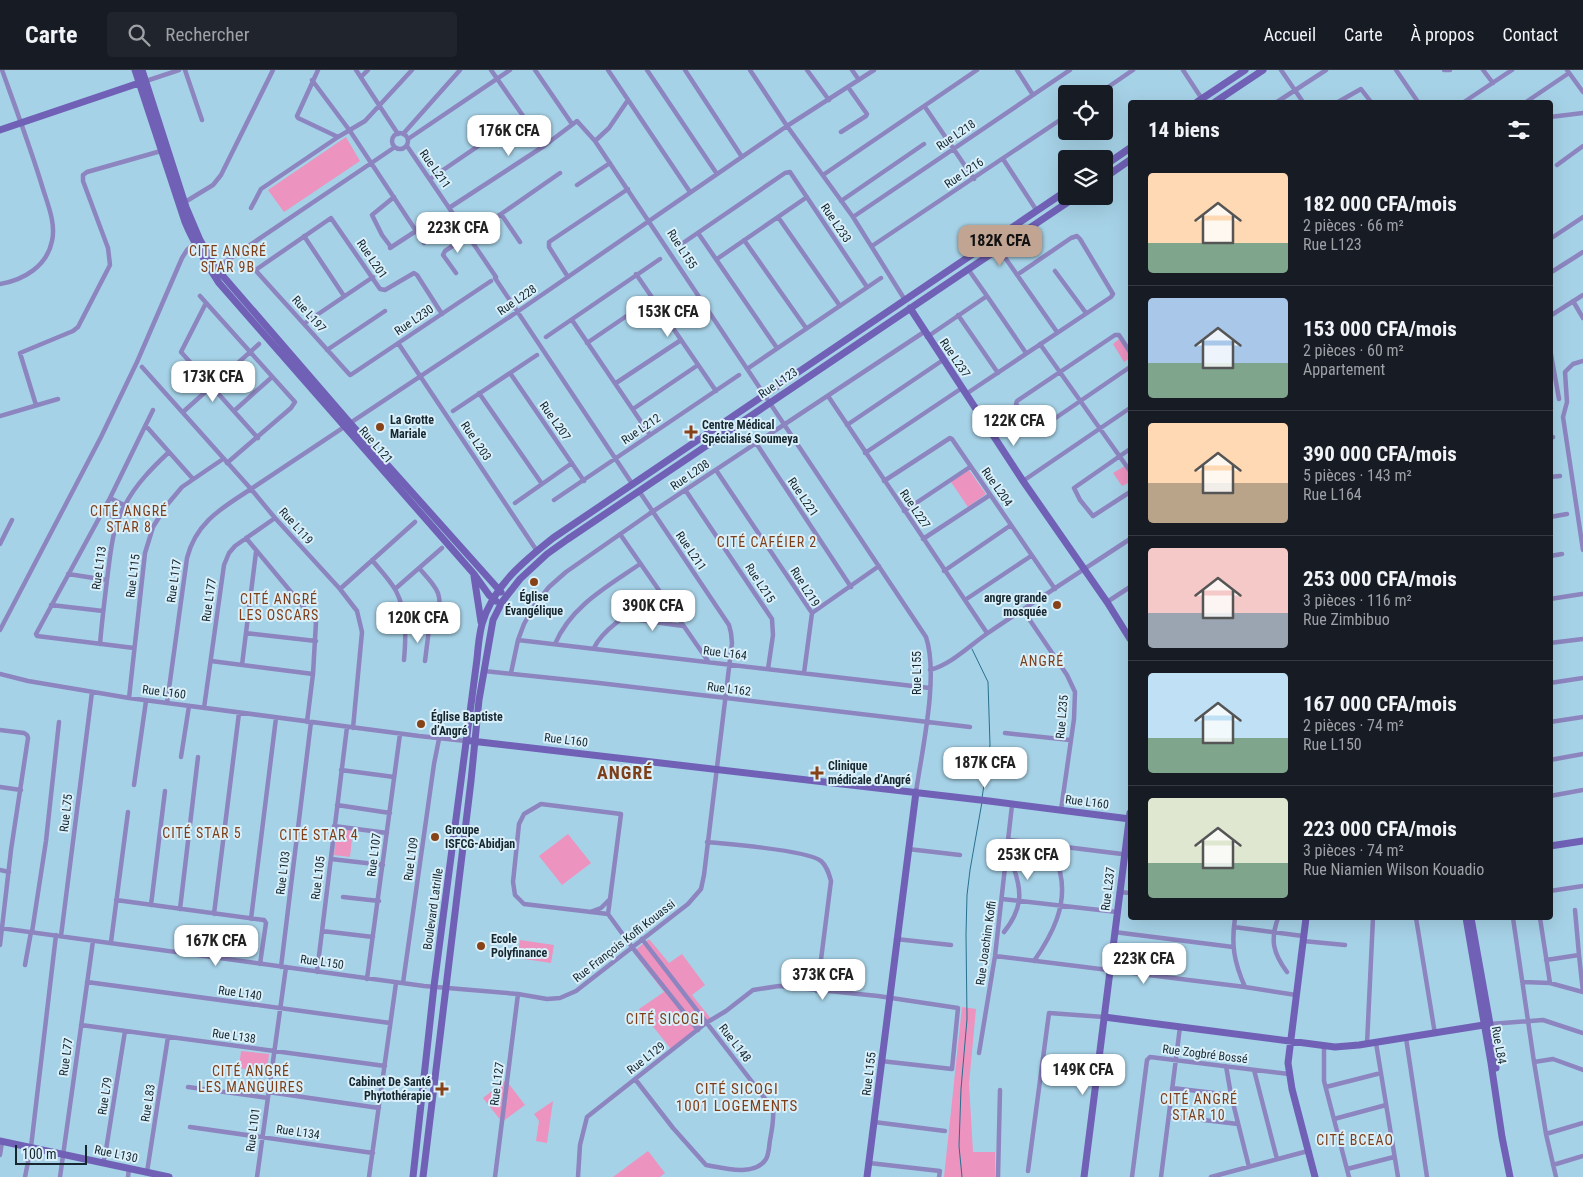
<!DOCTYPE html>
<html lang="fr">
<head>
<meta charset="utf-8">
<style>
	:root { --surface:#171b24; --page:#20242c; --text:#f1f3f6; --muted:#9ea1a6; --line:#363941; --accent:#c1a492 }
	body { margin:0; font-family:"Roboto Condensed",sans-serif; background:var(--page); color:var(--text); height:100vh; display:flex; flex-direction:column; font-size:19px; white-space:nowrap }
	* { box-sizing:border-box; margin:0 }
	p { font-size:16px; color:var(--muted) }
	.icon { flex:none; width:28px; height:28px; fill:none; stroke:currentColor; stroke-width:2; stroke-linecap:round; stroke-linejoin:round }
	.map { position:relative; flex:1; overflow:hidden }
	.drawer { position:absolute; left:1128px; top:30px; width:425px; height:820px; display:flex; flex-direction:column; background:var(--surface); border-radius:5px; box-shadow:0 5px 20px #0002 }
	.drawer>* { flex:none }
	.tools { position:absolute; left:1058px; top:15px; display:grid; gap:10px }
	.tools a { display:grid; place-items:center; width:55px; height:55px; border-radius:5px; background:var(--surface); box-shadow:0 5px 20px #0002; font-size:25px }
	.scale { position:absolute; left:15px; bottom:12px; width:72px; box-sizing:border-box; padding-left:5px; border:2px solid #16272f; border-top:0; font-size:14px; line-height:18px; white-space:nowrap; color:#16272f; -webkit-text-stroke:4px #d9effa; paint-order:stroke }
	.price { position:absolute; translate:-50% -42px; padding:0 11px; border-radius:10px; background:#fff; color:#222; font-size:16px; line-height:32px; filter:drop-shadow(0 1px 2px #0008) }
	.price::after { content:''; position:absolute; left:50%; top:30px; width:15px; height:11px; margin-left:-8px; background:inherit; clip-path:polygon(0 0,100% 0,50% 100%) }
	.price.active { background:var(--accent); color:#111 }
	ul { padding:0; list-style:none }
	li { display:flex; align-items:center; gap:15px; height:125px; padding:0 20px }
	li+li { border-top:1px solid var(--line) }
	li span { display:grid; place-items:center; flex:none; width:140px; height:100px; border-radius:5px; color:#555 }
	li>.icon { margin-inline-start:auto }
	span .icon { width:60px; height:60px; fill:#fffc; stroke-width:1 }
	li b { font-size:21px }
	h2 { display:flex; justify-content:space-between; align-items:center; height:60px; padding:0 20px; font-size:21px }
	header { display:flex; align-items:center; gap:30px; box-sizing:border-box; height:70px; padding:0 25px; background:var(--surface); border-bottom:1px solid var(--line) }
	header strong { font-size:24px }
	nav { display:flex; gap:28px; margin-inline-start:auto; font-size:18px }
	.search { width:350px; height:45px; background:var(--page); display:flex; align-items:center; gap:12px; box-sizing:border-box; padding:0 18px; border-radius:5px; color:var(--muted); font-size:19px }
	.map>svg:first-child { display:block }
	.green { fill:#ec93bf }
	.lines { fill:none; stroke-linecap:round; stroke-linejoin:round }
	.stream { stroke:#28708e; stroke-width:1 }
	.street { stroke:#8c85bf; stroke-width:4.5 }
	.secondary { stroke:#7061b7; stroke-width:7 }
	.poi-dot { fill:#874317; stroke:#d9effa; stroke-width:2 }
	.labels { text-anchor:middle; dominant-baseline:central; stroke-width:4; stroke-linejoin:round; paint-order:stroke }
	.street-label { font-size:12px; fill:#16272f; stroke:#d9effa }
	.poi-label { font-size:12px; font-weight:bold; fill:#16272f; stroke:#d9effa; text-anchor:start }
	.neighbourhood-label { font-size:14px; letter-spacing:1px; fill:#7d3e18; stroke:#d9effa }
	.quarter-label { font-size:15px; letter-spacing:1px; fill:#7d3e18; stroke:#d9effa }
	.district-label { font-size:18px; font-weight:bold; letter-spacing:1px; fill:#7d3e18; stroke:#d9effa }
</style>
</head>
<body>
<header>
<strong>Carte</strong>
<div class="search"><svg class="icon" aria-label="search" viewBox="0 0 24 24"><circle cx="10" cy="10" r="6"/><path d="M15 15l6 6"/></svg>Rechercher</div>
<nav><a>Accueil</a><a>Carte</a><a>À propos</a><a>Contact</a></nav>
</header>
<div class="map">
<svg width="1583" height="1107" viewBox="0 0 1583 1107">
	<rect width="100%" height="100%" fill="#a6d2e7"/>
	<!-- green -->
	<path class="green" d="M346,67L360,91L284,142L268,120Z
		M1119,269L1130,285V288L1124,292L1113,274Z
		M1125,396L1130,403V412L1122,416L1113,403Z
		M969,400L986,424L968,437L951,412Z
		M337,758L353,760L350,787L334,785Z
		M568,764L591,793L562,815L539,786Z
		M649,869L669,893L682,884L705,915L692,925L712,950L671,979L639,939L664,922L633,882Z
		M520,870L554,875L551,893L517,888Z
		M962,937L976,939L969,1014L973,1082H995V1107H944Z
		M241,981L269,984L267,1002L239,998Z
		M506,1010L525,1035L502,1052L483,1028Z
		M553,1031L547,1073L536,1071L539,1051L534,1044Z
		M648,1081L665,1103L660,1107H613Z"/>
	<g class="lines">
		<!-- stream -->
		<path class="stream" d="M972,579L988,612L990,675L982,728
			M962,1107L959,1076L961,1019L967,949L966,864L967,825L970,800L982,732"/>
		<!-- street -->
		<path class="street" d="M185,0L202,50
			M318,0L297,46L298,48L338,67
			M356,0L398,64
			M491,0L544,76
			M535,0L572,54
			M608,0L690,122
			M647,0L717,104
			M685,0L742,87
			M750,0L787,56L853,147L905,230
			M807,0L829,30
			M852,0L859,10
			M1017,0L1033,25
			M1183,0L1202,29
			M1281,0L1303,32
			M1396,0L1418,32
			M1444,0H1450
			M1483,0L1493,13
			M1567,0L1583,22
			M361,7L368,0
			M312,10L350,61L424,173
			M146,11L179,0
			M1098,24L1133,0
			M1277,32L1326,0
			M1338,32L1361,19L1371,32
			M1464,32L1512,0
			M1526,32L1569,3
			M925,37L974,109
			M1104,39L1110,48
			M1550,47L1583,43
			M841,62L866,46L867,44L848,17
			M392 71a8 8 0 1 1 16 0a8 8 0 1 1-16 0Z
			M403,64L460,0
			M408,69L510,0
			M595,71L609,58L628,30
			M407,76L496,207
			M1003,89L1037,141
			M1557,95L1583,76
			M823,105L977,0
			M430,109L522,46
			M577,115L610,93
			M841,131L924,74
			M185,132L213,115L221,105L273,0
			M251,138L261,119L338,67L365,51L412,0
			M449,138L544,76L577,51L595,71L926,567C939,606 922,680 916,722
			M501,144L520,172
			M778,147L840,236
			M853,147L1070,0
			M698,163L777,278
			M304,166L344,226
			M1550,169L1583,147
			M744,170L806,258
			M683,173L785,103L790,102L867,217
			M872,176L1066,46
			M391,177L382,165L372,145L394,127
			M390,178L416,161
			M999,179L1057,262
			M717,189L807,127
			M216,198L395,77
			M1055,201L1086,243
			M456,203L443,185L445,181L501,144L560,103
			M1550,203L1583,182
			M636,204L716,321
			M568,207L549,177V172L628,119
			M495,208L633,415
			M0,214C24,210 47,196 52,171C56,154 48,135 43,119C31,79 16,39 2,0
			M200,226L295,332L291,338L227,393
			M987,226L1026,283
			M1573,231L1583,248
			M206,233L181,282L258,368
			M442,244L417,205L414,203L385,220L380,219L331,148L257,199V202L350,305L352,304L491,211
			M958,245L998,303
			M1550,246L1583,225
			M572,250L650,365
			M305,253L373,207
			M546,267L660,189
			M927,267L987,226L968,199
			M398,273L537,481
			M587,273L653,228
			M1040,274L1130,401
			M1550,279L1559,329
			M327,280L385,241
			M1130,282L1119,265H1115L1017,331L1016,334L1035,360H1038L1130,297
			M1583,291L1573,294L1565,302L1567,332L1563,347L1583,480
			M142,297L251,419L275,448L340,519L357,541L362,562L353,658
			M747,299L881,208
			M510,303L584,411
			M616,313L681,270
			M479,323L542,414
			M966,324L1111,227L1113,224L1080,169L1077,166L1071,168L1017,205
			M828,326L987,563
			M36,335L20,283L73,261L78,257L110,195L108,178L83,111V105L87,102L161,81
			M633,339L698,295
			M234,341L272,307
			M453,341L537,285
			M183,342L259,274
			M0,346L58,329
			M847,355L943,290
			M146,356L193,409
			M1550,368L1553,367
			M756,373L851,517
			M1130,379L1074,418L1080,430L1093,446L1130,422
			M865,383L962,318
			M716,400L812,543L804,603
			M1550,407L1560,406
			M884,411L950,368L952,369L1055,519
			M1023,411L1130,338
			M686,421L772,549L773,565L768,599
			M110,428L124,435
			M554,430L739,305
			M515,433L572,393
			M103,441L118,449
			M904,441L970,397
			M1550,447L1567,444
			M620,464L708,591
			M246,468L316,552L313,604L307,652
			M923,469L990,425
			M0,474L12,450
			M1550,486L1562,484
			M372,490C380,500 390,510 396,521C407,542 406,567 404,590
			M944,501L1011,455
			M68,504L107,510
			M340,519L415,452
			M395,519L442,478
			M1550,529L1582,524
			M965,530L1031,486
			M1107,532L1130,517
			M51,535L103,541
			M1023,540L1067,605L1075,622L1074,649L1061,740
			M812,543L879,496
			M625,548L683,556
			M405,557L434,559L438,556C441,522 442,524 419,498
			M0,560L101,367L137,292L182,188L187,180L194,173
			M246,563L316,571
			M518,570L930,618
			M1550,573L1583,569
			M100,574C102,550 105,526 108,502C111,479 113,455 125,435C136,414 152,398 169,382
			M555,574C571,536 608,516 640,494
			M134,578L37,566L36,564L110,428L153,340
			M594,578C604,556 640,537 661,523
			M211,591L313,604
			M425,591L429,559
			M242,595L256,482
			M930,600C952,594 970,575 988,563C1035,531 1083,500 1130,469
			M484,601L599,613L970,657
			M511,603L518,570L524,554L534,536L549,517L566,502L649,444L924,262
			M0,604L28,611L129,628L419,666L466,671
			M1550,613L1583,608
			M129,628L145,483L153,457L166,436L182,417L223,389
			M167,633L187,488C196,452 222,438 251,419L517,242L787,56L874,0
			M204,638L224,495L229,483L235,476L275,448
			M1550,652L1583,647
			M0,660L24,663L27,665L28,668L11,780L0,875
			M1005,663L1070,670
			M181,687L189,636
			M1550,690L1583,684
			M341,700L394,707
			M134,715L146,631
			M0,717L21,720
			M1550,726L1583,720
			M337,735L390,743
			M334,756L387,763
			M1009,770L1130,785
			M707,772C728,774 808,780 821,791C827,796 829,804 831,811L817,921
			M908,779L960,785
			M331,789L383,795
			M0,800L9,802
			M1550,821L1583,816
			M1119,822L1130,823
			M343,827L379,831
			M1002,829L1117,842
			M116,830L264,850L266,853L260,894
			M151,835L165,721
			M180,839L198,687
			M590,842L601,838L610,829L608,844L524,834L515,825L513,812L519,754L524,744L541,734L621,744L610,829
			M214,844L239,643
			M608,844L632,877L698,960
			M1235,848C1231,875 1234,892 1245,917
			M1278,848C1270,870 1273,883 1287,902
			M1416,848L1435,964
			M1513,848L1534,992L1546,1064L1556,1107
			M1540,848L1550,913
			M251,849L276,648
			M1234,857L1303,866
			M0,858L424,916L518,924L547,929L560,928L576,921L688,834L701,819L704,805L732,573L731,563L729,555L639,421
			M322,861L373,867
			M32,862L46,771L59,652
			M1004,862C1022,839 1023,823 1013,796
			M1114,862L1233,877
			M61,866L92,622
			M896,869L951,875
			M1303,871L1345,875
			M111,872L128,742
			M1579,885L1583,922
			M995,886L1245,917L1296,925
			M1546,890L1579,885L1575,840
			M1034,891C1052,865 1068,835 1060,802C1057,793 1053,784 1051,776
			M25,895L31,862
			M281,897L311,652
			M317,902L347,657
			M367,909L400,664
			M87,912L390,953
			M1522,912L1550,913L1583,922
			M403,913L434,694L439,669
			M1490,954L1543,950L1583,963
			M81,955L385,996
			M1406,968L1427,1107
			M1376,973L1398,1107
			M1367,974L1373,848
			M1324,976V1011L1349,1107
			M979,983L995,886L1012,735
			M1534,992L1553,989L1583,1000
			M1226,996L1231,1025L1249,1097
			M1254,1000L1277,1089
			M635,1009L673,1058L706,1095C723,1098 755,1107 766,1089C769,1084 769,1076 770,1070C772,1060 774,1049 773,1039L642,869
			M188,1017L268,1028
			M1326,1017L1381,1003
			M1172,1018L1231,1025
			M268,1022L379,1038
			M1169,1046L1238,1054
			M1334,1049L1386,1035
			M874,1052L945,1061
			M190,1057L373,1083
			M1546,1064L1583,1053
			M0,1085L2,1072
			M103,1093L105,1086L125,961
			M869,1093L940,1101L939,1107
			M1553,1095L1583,1086
			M1347,1099L1394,1087
			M1028,1101L1049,943L1104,947
			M147,1102L168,967
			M25,1107L31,1077L56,865
			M60,1107L93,871
			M128,1107L129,1098
			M257,1107L286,897
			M369,1107L396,913
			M495,1107L518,924
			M578,1107L580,1075L587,1047L706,953L726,941L753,920L779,916L878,926L958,938L952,999L881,991
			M998,1107L1000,1020
			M1132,1107L1147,990L1150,987L1289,1004
			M1161,1107L1180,957
			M1211,1107L1308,1081"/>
		<!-- secondary -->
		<path class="secondary" d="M135,0L185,152C194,174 206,193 219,213L474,504L489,525L496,531
			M142,0L186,137L200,170L216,198L350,353L501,522
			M1197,32L1245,0
			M1215,32L1263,0
			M0,60L142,12
			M1104,96L1130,78
			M1104,108L1130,90
			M910,238L1023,411L1107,532L1130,569
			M474,506L481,552
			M471,671L989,731L1130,749
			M1550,776L1583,771
			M1306,848L1288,993L1292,1019L1315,1107
			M1466,848L1491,993L1502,1067L1510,1107
			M1471,848L1490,954L1496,998
			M1104,947L1335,977L1359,975L1490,954
			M0,1071L169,1107
			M413,1107L434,916L477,589C478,577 479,565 482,554C493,516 524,491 553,468L1066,121
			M423,1107L471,711L479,630L493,550L502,532L520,509L547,484L568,469L1077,126
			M867,1107L916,722
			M1084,1107L1130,743"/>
	</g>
	<!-- markers -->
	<g class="poi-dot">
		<circle cx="380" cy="357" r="5"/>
		<path d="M688.5 354.5h5v5h5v5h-5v5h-5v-5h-5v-5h5z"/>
		<circle cx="534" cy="512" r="5"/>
		<circle cx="1057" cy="535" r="5"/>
		<circle cx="421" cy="654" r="5"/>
		<path d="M814.5 695.5h5v5h5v5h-5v5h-5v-5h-5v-5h5z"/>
		<circle cx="435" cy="767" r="5"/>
		<circle cx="481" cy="876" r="5"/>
		<path d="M439.5 1011.5h5v5h5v5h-5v5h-5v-5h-5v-5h5z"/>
	</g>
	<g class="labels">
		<!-- street labels -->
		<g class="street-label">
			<text transform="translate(956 65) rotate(-34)">Rue L218</text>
			<text transform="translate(435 99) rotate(55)">Rue L211</text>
			<text transform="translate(964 103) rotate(-34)">Rue L216</text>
			<text transform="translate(836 153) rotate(56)">Rue L233</text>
			<text transform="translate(682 179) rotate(57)">Rue L155</text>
			<text transform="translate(372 189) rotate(56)">Rue L201</text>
			<text transform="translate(517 230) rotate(-34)">Rue L228</text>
			<text transform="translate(309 244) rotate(48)">Rue L197</text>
			<text transform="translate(414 250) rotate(-34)">Rue L230</text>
			<text transform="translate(955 288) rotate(56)">Rue L237</text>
			<text transform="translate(778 313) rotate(-34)">Rue L123</text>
			<text transform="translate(555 351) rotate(55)">Rue L207</text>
			<text transform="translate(641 359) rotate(-34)">Rue L212</text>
			<text transform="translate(476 371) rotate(56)">Rue L203</text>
			<text transform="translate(376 375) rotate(49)">Rue L121</text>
			<text transform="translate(690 405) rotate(-34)">Rue L208</text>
			<text transform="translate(997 417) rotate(55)">Rue L204</text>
			<text transform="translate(803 427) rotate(56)">Rue L221</text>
			<text transform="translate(915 439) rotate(56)">Rue L227</text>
			<text transform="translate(296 456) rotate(48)">Rue L119</text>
			<text transform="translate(691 481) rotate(56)">Rue L211</text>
			<text transform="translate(99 498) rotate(-82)">Rue L113</text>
			<text transform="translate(133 506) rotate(-83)">Rue L115</text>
			<text transform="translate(174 511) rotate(-82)">Rue L117</text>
			<text transform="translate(760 513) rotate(57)">Rue L215</text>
			<text transform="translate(805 517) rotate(58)">Rue L219</text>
			<text transform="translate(209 530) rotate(-82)">Rue L177</text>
			<text transform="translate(725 583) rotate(7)">Rue L164</text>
			<text transform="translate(917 603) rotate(-90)">Rue L155</text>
			<text transform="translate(729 619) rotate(7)">Rue L162</text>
			<text transform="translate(164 622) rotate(7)">Rue L160</text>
			<text transform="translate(1062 647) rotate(-85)">Rue L235</text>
			<text transform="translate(566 670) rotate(7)">Rue L160</text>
			<text transform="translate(1087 732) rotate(7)">Rue L160</text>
			<text transform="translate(66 743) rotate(-83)">Rue L75</text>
			<text transform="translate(374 785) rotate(-83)">Rue L107</text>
			<text transform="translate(411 789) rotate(-82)">Rue L109</text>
			<text transform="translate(283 803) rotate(-83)">Rue L103</text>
			<text transform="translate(318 808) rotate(-83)">Rue L105</text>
			<text transform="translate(1108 819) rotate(-83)">Rue L237</text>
			<text transform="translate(433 839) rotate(-82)">Boulevard Latrille</text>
			<text transform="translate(624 871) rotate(-38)">Rue François Koffi Kouassi</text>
			<text transform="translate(986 873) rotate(-82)">Rue Joachim Koffi</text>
			<text transform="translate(322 892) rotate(8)">Rue L150</text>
			<text transform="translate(240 923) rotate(8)">Rue L140</text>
			<text transform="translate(234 966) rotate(8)">Rue L138</text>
			<text transform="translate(735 973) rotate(52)">Rue L148</text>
			<text transform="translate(1499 975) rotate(80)">Rue L84</text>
			<text transform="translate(1205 984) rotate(7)">Rue Zogbré Bossé</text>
			<text transform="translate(66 987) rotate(-82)">Rue L77</text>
			<text transform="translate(646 988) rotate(-38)">Rue L129</text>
			<text transform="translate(869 1004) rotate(-83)">Rue L155</text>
			<text transform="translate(497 1014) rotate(-83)">Rue L127</text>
			<text transform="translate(105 1026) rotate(-81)">Rue L79</text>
			<text transform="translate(148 1033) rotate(-81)">Rue L83</text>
			<text transform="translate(253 1060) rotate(-83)">Rue L101</text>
			<text transform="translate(298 1062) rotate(8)">Rue L134</text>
			<text transform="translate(116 1084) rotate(12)">Rue L130</text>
		</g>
		<!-- poi labels -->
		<g class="poi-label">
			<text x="390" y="350">La Grotte<tspan x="390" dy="14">Mariale</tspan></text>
			<text x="702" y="355">Centre Médical<tspan x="702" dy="14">Spécialisé Soumeya</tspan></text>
			<text x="534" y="527" text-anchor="middle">Église<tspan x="534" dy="14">Évangélique</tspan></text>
			<text x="1047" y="528" text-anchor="end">angre grande<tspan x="1047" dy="14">mosquée</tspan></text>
			<text x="431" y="647">Église Baptiste<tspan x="431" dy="14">d’Angré</tspan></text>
			<text x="828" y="696">Clinique<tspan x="828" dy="14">médicale d’Angré</tspan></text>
			<text x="445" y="760">Groupe<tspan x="445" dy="14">ISFCG-Abidjan</tspan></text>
			<text x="491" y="869">Ecole<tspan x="491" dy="14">Polyfinance</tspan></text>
			<text x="431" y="1012" text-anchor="end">Cabinet De Santé<tspan x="431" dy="14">Phytothérapie</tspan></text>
		</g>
		<!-- neighbourhood labels -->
		<g class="neighbourhood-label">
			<text x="228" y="181">CITE ANGRÉ<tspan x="228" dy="16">STAR 9B</tspan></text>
			<text x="129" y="441">CITÉ ANGRÉ<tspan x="129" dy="16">STAR 8</tspan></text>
			<text x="767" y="472">CITÉ CAFÉIER 2</text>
			<text x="279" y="529">CITÉ ANGRÉ<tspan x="279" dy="16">LES OSCARS</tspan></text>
			<text x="1042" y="591">ANGRÉ</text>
			<text x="202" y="763">CITÉ STAR 5</text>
			<text x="319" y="765">CITÉ STAR 4</text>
			<text x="665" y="949">CITÉ SICOGI</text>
			<text x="251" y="1001">CITÉ ANGRÉ<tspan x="251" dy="16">LES MANGUIRES</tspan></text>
			<text x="1199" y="1029">CITÉ ANGRÉ<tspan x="1199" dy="16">STAR 10</tspan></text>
			<text x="1355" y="1070">CITÉ BCEAO</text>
		</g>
		<!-- quarter labels -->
		<g class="quarter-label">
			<text x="737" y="1019">CITÉ SICOGI<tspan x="737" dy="17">1001 LOGEMENTS</tspan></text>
		</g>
		<!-- district labels -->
		<g class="district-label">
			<text x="625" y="702">ANGRÉ</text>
		</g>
	</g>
</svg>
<div class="tools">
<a><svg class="icon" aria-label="locate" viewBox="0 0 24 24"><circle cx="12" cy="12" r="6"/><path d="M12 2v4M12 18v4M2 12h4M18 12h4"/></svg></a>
<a><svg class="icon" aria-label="layers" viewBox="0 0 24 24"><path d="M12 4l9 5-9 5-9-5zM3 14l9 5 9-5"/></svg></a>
</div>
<div class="scale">100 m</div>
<b class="price" style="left:509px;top:87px">176K CFA</b>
<b class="price" style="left:458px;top:184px">223K CFA</b>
<b class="price active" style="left:1000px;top:197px">182K CFA</b>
<b class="price" style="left:668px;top:268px">153K CFA</b>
<b class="price" style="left:213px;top:333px">173K CFA</b>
<b class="price" style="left:1014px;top:377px">122K CFA</b>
<b class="price" style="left:653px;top:562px">390K CFA</b>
<b class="price" style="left:418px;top:574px">120K CFA</b>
<b class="price" style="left:985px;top:719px">187K CFA</b>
<b class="price" style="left:1028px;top:811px">253K CFA</b>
<b class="price" style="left:216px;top:897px">167K CFA</b>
<b class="price" style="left:1144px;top:915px">223K CFA</b>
<b class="price" style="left:823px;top:931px">373K CFA</b>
<b class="price" style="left:1083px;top:1026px">149K CFA</b>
<section class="drawer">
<h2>14 biens<svg class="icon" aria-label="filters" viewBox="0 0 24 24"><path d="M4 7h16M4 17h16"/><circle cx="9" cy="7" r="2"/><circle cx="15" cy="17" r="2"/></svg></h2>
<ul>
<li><span style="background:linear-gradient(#ffd9b3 70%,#7fa58c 0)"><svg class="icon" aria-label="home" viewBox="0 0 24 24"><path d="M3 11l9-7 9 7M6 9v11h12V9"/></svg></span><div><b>182 000 CFA/mois</b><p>2 pièces · 66 m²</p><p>Rue L123</p></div></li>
<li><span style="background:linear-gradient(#a9c7e8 65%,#7fa58c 0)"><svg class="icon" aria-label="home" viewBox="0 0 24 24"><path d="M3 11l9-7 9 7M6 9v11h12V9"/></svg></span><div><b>153 000 CFA/mois</b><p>2 pièces · 60 m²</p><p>Appartement</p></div></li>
<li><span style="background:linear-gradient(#ffd9b3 60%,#b9a48a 0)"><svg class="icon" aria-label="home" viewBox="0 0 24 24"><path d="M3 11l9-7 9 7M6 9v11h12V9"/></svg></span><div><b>390 000 CFA/mois</b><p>5 pièces · 143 m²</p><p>Rue L164</p></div></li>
<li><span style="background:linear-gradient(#f6c9c9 65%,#9aa5b1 0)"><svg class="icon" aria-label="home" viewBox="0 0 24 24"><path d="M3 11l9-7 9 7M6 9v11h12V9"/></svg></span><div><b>253 000 CFA/mois</b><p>3 pièces · 116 m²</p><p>Rue Zimbibuo</p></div></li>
<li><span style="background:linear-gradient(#bfe0f5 65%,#7fa58c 0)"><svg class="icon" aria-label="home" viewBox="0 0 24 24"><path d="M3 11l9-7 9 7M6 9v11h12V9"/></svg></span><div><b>167 000 CFA/mois</b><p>2 pièces · 74 m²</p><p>Rue L150</p></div></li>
<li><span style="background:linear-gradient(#dfe7d0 65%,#7fa58c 0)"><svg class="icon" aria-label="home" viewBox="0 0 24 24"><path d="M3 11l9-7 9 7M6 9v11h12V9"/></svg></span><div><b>223 000 CFA/mois</b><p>3 pièces · 74 m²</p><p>Rue Niamien Wilson Kouadio</p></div></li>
</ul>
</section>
</div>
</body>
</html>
